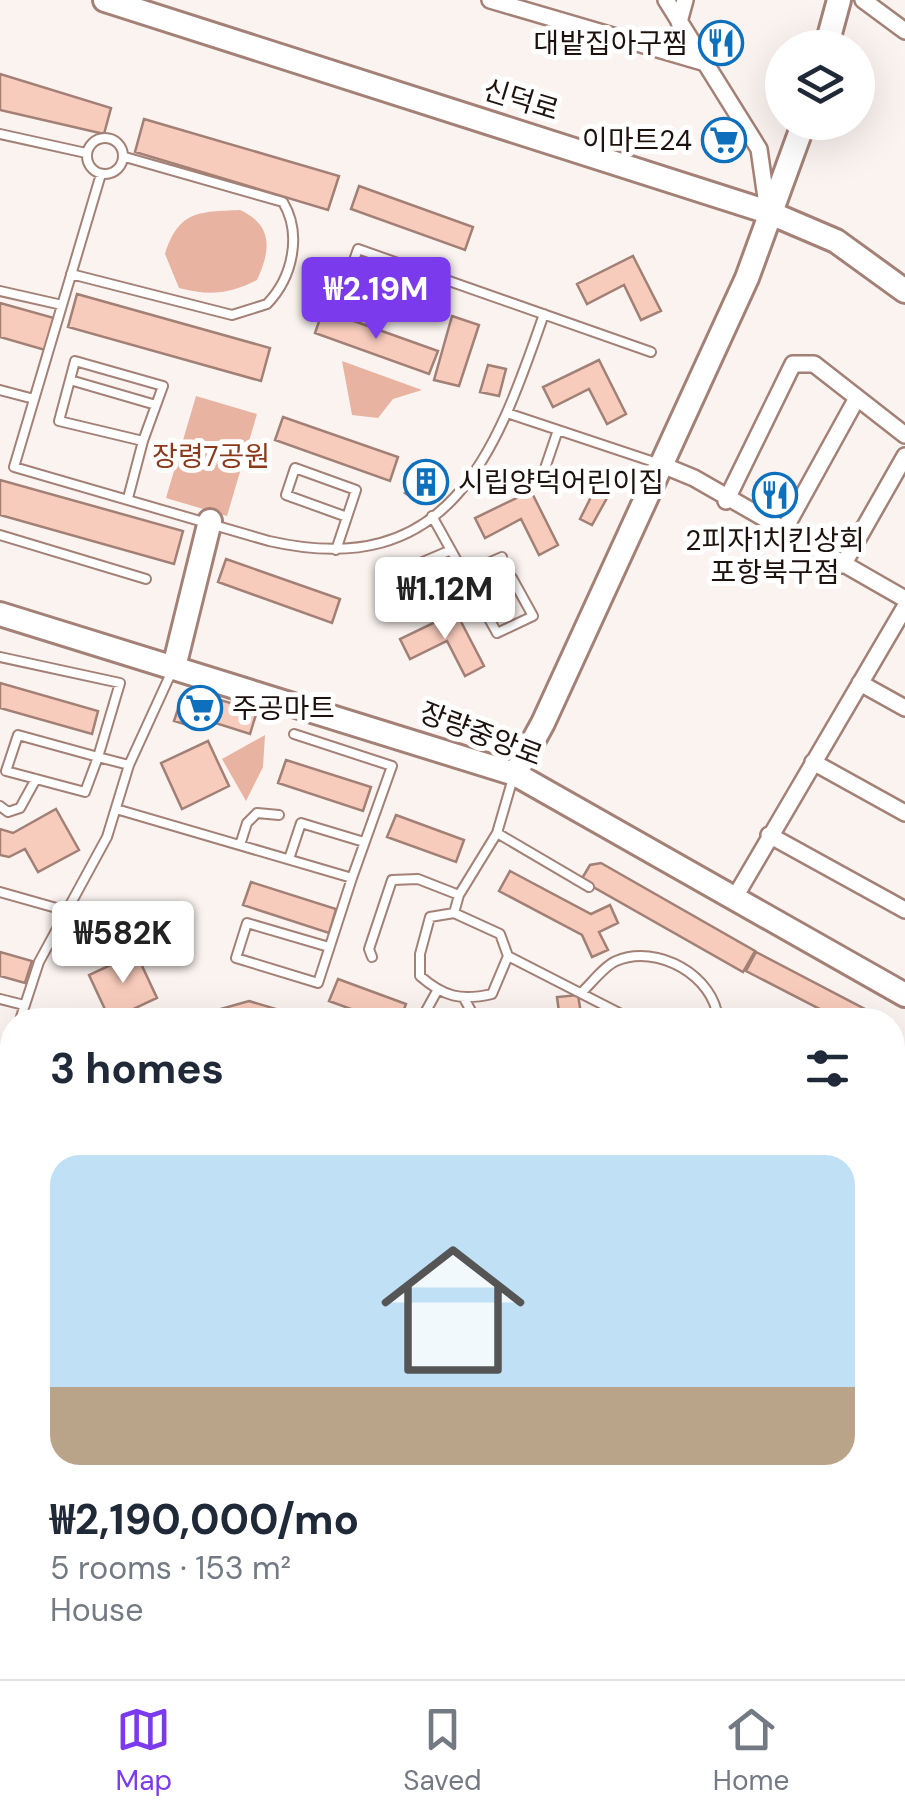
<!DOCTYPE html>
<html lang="en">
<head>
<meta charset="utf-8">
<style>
	:root { --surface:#fff; --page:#f2f2f3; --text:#1f2937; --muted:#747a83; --line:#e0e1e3; --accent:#7c3aed }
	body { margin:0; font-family:"DM Sans","Noto Sans KR",sans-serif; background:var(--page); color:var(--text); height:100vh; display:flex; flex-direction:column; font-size:38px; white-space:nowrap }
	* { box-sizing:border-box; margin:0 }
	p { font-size:32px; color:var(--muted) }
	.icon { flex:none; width:55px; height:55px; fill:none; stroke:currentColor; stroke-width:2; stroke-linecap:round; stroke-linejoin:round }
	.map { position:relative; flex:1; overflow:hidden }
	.panel { position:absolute; left:0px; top:1008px; width:905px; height:672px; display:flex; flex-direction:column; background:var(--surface); border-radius:40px 40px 0 0; box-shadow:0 10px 40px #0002 }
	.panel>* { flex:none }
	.fabs { position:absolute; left:765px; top:30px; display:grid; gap:20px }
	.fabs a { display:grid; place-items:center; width:110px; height:110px; border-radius:50%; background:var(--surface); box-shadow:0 10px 40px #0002; font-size:50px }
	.price { position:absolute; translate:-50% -85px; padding:0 22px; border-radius:10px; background:#fff; color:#222; font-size:32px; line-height:65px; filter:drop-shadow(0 2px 5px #0008) }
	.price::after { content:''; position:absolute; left:50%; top:60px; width:30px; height:22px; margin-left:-15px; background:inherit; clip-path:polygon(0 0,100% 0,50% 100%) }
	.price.current { background:var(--accent); color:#fff }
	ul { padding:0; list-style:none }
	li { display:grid; align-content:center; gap:20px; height:530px; padding:0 50px }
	li span { display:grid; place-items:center; height:310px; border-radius:30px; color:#555 }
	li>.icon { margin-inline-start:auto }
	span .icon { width:180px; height:180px; fill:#fffc; stroke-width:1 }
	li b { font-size:42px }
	h2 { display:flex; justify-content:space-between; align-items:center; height:120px; padding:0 50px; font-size:42px }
	.dock { display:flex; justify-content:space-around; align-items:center; height:140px; border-top:2px solid var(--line); background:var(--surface); font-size:28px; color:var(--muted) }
	.dock a { display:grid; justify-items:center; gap:5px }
	.dock .current { color:var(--accent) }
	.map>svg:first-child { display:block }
	.green { fill:#e9b3a1 }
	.forest { fill:#f0a991 }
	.building { fill:#f8ccbd; stroke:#a28075; stroke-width:2.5 }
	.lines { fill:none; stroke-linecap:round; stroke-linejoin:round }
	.lane-casing { stroke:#a38176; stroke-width:12 }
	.street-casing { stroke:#a38176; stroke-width:20 }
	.secondary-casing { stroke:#a38176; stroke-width:28 }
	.lane { stroke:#fff; stroke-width:8 }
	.street { stroke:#fff; stroke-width:15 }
	.secondary { stroke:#fff; stroke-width:22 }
	.labels { text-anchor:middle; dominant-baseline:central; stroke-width:10; stroke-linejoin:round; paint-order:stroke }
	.poi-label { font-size:28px; fill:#1e120e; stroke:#fff; text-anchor:end }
	.street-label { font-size:28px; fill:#1e120e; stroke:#fff }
	.park-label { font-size:28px; fill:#8b391a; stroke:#fff }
</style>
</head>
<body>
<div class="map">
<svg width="905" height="1679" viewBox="0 0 905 1679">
	<rect width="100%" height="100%" fill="#faf3f0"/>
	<!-- green -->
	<path class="green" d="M240,210C273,225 271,250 257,280C229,294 210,296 179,288L165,254C179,210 199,212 240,210Z
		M342,361L422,390L393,399L378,418L352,415Z
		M196,396L257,414L227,516L166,498Z
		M265,735L263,767L246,801L222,759Z"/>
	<!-- forest -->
	<path class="forest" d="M42,1668H217L227,1679H28Z
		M354,1668H785L786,1679H354Z"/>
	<!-- building -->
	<path class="building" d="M0,74L111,108L104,134L0,110Z
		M144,119L339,176L328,210L135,152Z
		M359,186L473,227L465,250L351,209Z
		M633,256L661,311L641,320L624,285L587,304L577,284Z
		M77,294L270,348L261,381L68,327Z
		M0,303L54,318L45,350L0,337Z
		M323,310L438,351L429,374L315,333Z
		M452,316L479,325L459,386L434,380Z
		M599,360L626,414L607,424L589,389L553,407L543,387Z
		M488,365L506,369L499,396L480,392Z
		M283,417L398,457L390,481L275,440Z
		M437,465L445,471L416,500L405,493Z
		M590,468L617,480L592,525L580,519L594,491L581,483Z
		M0,480L183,531L174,564L0,515Z
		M531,491L558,545L539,555L521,519L485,538L475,518Z
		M226,559L340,599L332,623L218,582Z
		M456,612L484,666L465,676L447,641L410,659L400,639Z
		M0,683L98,711L92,734L0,708Z
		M194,692L257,711L250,734L200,718L197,728L174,721L182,697Z
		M208,741L229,786L182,809L161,763Z
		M286,760L371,787L363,811L278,783Z
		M56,809L79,850L38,872L25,849L9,857L0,855V829L13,833Z
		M396,815L464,840L456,862L387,837Z
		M601,863L755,951L743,972L581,880L590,865Z
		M510,871L591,914L610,905L618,923L599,932L608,950L592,957L582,935L499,891Z
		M251,882L336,909L329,933L243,905Z
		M0,952L32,961L25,983L0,976Z
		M756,952L886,1020H841L746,971Z
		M136,953L157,998L110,1020L89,975Z
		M338,979L406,1004L400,1020H381L329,1001Z
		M578,995L582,1020H560L557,997Z
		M249,1001L313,1020H201L199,1015Z"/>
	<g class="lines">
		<defs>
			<path id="lane" d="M0,134L86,153
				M87 156a18 18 0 1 1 36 0a18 18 0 1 1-36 0Z
				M101,174L14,467L269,541C449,582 495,456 544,314
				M425,272L413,305L347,280L358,249L651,352
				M71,274L232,315L267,304C293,277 302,234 283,202L125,157
				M0,291L62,305
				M70,380L156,405
				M0,390L34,399
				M510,414L660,464
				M541,480L558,430
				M128,498L143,441L59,421L75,361L163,386L143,441
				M432,516L497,633L533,616L512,578L477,595
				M0,535L146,579
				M336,550L356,490L295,468L286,495L347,517
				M451,550L392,575L406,599L502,557
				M0,657L120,683L98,757L129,765
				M18,735L98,757L85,792L6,771Z
				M0,806L8,812L20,808L36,779
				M116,809L352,878L392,766L294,734
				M497,833L589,887
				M240,845L247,823L257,813L279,815
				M289,859L301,823L364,842
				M0,892L67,911
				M454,913L500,934L508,956L492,994C461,1001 444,997 420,976V954L430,917Z
				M454,913L459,895L497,833L513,778
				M329,947L247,923L236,958L318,983L352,878
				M508,956L633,1020
				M372,957L369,949L392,880L418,879L459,895
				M581,993C591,984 604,966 616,961C657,943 715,976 718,1020
				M0,999L24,1005
				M465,1000L476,1020
				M20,1020L39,962L107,837L129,765L172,671
				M421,1020L437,991
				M0,1091L12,1044
				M0,1120L12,1124
				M318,1668L322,1679"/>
			<path id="street" d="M490,0L702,62
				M666,0L759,149L768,212
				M863,0L905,31
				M679,22L685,0
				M660,464L694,478L905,599
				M726,501L793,364H814L905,435
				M783,532L857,398
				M843,565L905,456
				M860,683L905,708
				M813,762L905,813
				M769,835L905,910
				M735,897L905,607
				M892,1111L905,1089
				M0,1166L12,1171
				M896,1216L905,1200
				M892,1634L905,1641"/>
			<path id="secondary" d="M105,0L768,212L836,241L905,291
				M826,48L839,0
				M0,614L515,774L905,995
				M174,667L210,521
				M515,774L543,723L747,278L804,122"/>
		</defs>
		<!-- lane casing -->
		<use href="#lane" class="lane-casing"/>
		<!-- street casing -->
		<use href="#street" class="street-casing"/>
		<!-- secondary casing -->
		<use href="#secondary" class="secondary-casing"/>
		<!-- lane -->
		<use href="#lane" class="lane"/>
		<!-- street -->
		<use href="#street" class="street"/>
		<!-- secondary -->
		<use href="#secondary" class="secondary"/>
	</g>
	<!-- icons -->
	<defs>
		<symbol id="restaurant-ring" viewBox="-11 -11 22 22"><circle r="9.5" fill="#fff" stroke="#0e70bc" stroke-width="1.5"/><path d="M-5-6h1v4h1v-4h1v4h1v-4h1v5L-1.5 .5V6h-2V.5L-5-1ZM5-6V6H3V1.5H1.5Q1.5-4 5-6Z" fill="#0e70bc"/></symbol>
		<symbol id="supermarket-ring" viewBox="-11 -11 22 22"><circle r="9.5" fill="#fff" stroke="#0e70bc" stroke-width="1.5"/><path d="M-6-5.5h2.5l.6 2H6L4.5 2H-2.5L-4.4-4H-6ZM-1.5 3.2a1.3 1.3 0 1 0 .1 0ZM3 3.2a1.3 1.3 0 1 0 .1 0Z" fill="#0e70bc"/></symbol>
		<symbol id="building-ring" viewBox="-11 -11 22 22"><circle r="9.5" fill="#fff" stroke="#0e70bc" stroke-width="1.5"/><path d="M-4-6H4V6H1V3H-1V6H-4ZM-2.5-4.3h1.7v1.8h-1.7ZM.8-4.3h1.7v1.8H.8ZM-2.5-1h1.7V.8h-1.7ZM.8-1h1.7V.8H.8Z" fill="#0e70bc"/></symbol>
	</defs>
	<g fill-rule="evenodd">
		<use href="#restaurant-ring" x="696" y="18" width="50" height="50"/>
		<use href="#supermarket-ring" x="699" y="115" width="50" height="50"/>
		<use href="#building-ring" x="401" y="457" width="50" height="50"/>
		<use href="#restaurant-ring" x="750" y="470" width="50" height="50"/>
		<use href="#supermarket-ring" x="175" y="683" width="50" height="50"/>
	</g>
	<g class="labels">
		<!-- poi labels -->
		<g class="poi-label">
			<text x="688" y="43">대밭집아구찜</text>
			<text x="692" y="140">이마트24</text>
			<text x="458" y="482" text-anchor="start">시립양덕어린이집</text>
			<text x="775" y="540" text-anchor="middle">2피자1치킨상회<tspan x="775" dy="32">포항북구점</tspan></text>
			<text x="232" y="708" text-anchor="start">주공마트</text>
		</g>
		<!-- street labels -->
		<g class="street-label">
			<text transform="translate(521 100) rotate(17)">신덕로</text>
			<text transform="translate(481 734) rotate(21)">장량중앙로</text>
		</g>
		<!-- park labels -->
		<g class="park-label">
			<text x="211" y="456">장령7공원</text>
		</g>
	</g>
</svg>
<div class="fabs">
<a><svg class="icon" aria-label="layers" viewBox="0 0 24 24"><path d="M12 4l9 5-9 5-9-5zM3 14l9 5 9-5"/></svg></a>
</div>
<b class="price current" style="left:376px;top:342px">₩2.19M</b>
<b class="price" style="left:445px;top:642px">₩1.12M</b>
<b class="price" style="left:123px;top:986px">₩582K</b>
<section class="panel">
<h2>3 homes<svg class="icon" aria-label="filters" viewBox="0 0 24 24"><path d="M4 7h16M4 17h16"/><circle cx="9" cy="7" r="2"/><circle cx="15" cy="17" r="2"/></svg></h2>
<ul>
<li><span style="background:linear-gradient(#bfe0f5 75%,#b9a48a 0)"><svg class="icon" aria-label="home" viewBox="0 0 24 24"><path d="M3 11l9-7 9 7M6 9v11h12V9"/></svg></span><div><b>₩2,190,000/mo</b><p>5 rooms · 153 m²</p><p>House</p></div></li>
</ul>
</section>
</div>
<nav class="dock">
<a class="current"><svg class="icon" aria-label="map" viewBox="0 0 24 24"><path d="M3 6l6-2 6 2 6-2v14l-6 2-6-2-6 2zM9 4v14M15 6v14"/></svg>Map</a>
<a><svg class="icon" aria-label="saved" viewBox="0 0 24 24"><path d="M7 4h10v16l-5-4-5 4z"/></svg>Saved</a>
<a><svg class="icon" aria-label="home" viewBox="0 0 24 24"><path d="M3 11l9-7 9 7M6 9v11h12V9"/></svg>Home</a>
</nav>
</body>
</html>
